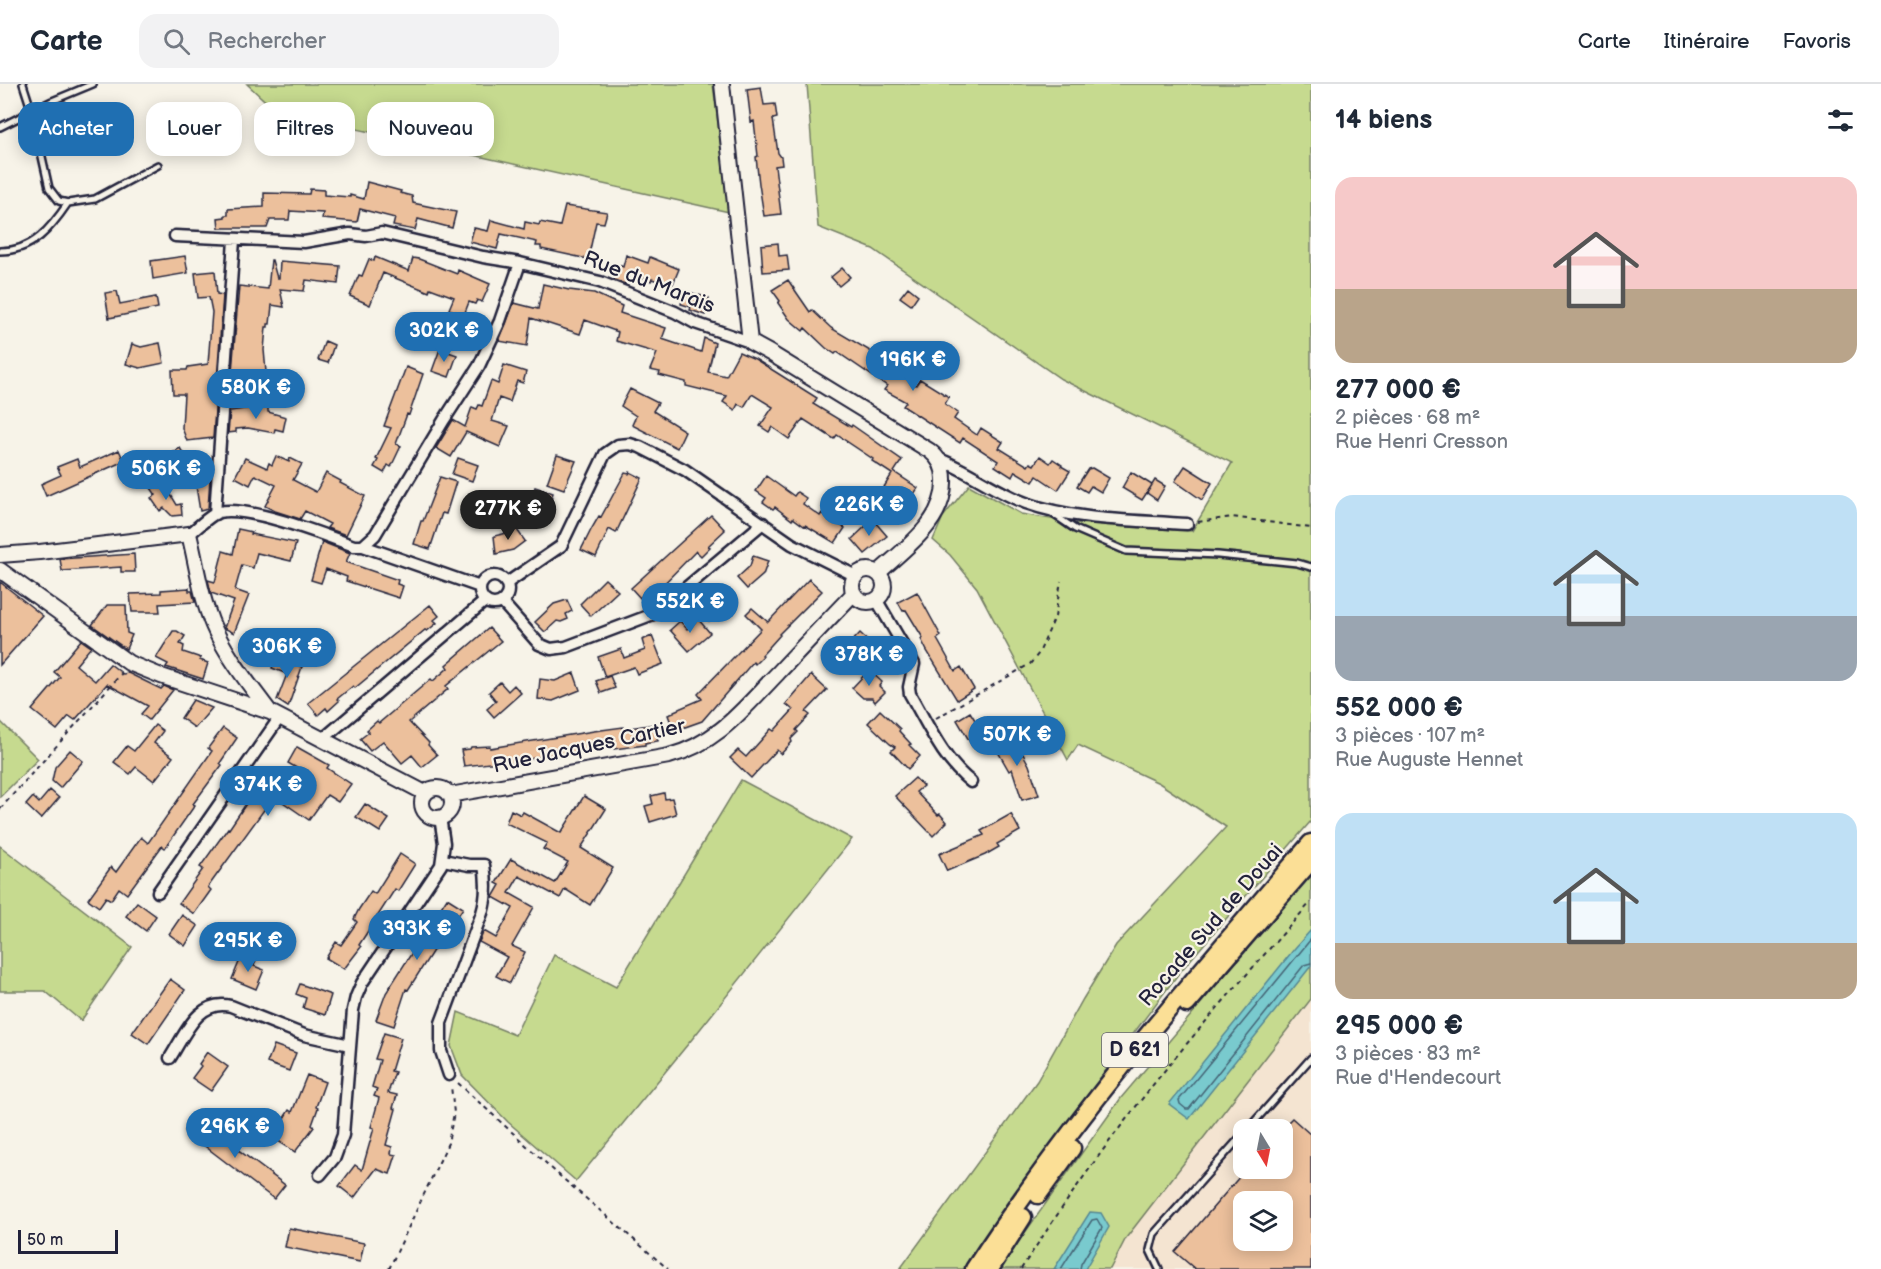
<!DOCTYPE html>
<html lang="fr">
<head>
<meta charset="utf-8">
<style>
	:root { --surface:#fff; --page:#f2f2f3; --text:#1f2937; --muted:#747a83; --line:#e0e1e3; --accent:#1f6fb2 }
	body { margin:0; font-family:"Balsamiq Sans",sans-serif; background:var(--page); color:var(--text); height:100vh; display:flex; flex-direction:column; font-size:22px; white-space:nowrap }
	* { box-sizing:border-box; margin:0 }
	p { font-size:20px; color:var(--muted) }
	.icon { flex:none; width:33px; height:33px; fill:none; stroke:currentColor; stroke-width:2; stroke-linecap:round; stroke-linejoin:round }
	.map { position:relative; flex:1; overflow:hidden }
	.panel { display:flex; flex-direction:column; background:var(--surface); width:570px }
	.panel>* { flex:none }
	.guide { position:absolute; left:18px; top:18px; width:570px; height:54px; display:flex; gap:12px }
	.needle { width:39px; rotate:170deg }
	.fabs { position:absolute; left:1233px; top:1035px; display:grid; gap:12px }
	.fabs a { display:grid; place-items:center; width:60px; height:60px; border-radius:12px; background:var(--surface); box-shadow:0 3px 15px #0003; font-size:30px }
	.scale { position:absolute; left:18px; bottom:15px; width:100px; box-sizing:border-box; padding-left:6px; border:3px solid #22223b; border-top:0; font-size:16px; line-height:21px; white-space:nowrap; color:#22223b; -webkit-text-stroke:4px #f7f3e8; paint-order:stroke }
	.price { position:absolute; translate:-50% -51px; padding:0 14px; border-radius:21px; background:var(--accent); color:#fff; font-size:20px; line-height:39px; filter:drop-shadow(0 2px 3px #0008) }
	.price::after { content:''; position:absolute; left:50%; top:36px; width:18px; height:14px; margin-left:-9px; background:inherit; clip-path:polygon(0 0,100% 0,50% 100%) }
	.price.active { background:#222; color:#fff }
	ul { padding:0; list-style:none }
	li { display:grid; align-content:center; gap:12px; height:318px; padding:0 24px }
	li span { display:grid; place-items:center; height:186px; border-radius:18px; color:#555 }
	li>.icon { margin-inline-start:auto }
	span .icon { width:108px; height:108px; fill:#fffc; stroke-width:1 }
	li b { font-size:26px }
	h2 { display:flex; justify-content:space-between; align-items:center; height:72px; padding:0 24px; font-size:26px }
	.chip { padding:0 21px; border-radius:18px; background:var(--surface); box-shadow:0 3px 15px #0003; font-size:21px; line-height:54px }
	.chip.active { background:var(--accent); color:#fff }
	header { display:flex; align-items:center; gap:36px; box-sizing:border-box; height:84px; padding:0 30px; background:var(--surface); border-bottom:2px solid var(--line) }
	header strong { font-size:28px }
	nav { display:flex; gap:33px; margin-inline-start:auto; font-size:21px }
	.search { width:420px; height:54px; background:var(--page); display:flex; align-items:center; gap:15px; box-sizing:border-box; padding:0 21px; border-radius:18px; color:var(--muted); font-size:22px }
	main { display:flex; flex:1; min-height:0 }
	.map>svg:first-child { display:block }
	.built { fill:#f4e4d1; fill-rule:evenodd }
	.green { fill:#c6da8f; stroke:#747e65; stroke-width:1.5 }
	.water { fill:#79cace; stroke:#568793; stroke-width:1.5 }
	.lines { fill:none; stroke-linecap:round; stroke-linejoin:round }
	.shore { stroke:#456576; stroke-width:1.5 }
	.building { fill:#ecc09c; stroke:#22223b; stroke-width:1.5; fill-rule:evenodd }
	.service-casing { stroke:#22223b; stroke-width:10 }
	.minor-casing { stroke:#22223b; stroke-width:15 }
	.tertiary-casing { stroke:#22223b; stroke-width:18 }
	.trunk-casing { stroke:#22223b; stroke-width:21 }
	.path { stroke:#22223b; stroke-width:2; stroke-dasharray:4.5 4.5; stroke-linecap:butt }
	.service { stroke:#f7f3e8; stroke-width:5 }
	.minor { stroke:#f7f3e8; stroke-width:10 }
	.tertiary { stroke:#f7f3e8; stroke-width:14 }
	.trunk { stroke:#fbdf96; stroke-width:16 }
	.labels { text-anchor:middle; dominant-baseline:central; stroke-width:4.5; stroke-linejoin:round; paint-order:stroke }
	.shield { fill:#f7f3e8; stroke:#62616f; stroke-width:1.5 }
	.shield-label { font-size:20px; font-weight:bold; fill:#22223b }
	.street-label { font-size:21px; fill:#22223b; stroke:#f7f3e8 }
</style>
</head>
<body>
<header>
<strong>Carte</strong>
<div class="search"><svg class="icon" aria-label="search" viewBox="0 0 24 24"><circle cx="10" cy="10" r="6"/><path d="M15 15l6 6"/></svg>Rechercher</div>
<nav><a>Carte</a><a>Itinéraire</a><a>Favoris</a></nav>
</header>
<main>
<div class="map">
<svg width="1311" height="1185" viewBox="0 0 1311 1185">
	<rect width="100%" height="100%" fill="#f7f3e8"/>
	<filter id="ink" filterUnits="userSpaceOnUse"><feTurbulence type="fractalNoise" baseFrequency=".0167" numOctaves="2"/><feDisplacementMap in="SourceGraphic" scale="12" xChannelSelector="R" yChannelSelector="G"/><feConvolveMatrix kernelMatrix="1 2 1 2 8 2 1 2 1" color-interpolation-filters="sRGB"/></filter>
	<g filter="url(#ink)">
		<!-- built -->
		<path class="built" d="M1311,915V1185H1110L1126,1154ZM1244,1046H1282V1084H1244ZM1244,1118H1282V1156H1244Z"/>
		<!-- green -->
		<path class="green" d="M247,0H713L729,128L276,27Z
			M807,0H1311V737L1179,889L1022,1098L966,1185H900L1037,997L1083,915L1116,861L1226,743L1159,699L1078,661L1068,676L977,504L950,471L933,456L943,433L969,401L1021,430L1075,439L1192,447L1232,379L1061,295L873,165L818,143Z
			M0,637L38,675L0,713Z
			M741,696L852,755L697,949L576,1097L508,1038L462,991L451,962L458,928L515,951L554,871L616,903Z
			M0,762L132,863L81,937L45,907H0Z
			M1311,789V915L1126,1154L1110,1185H999L1121,1014Z"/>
		<!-- water -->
		<path class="water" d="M1311,846V882L1189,1035L1169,1020L1295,864Z
			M1090,1128L1101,1129L1109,1143L1085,1185H1054Z"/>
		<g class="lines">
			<!-- shore -->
			<path class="shore" d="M1311,855L1179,1016L1180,1020L1186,1025H1189L1304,881L1311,879
				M1061,1185L1092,1136L1097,1135L1102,1144L1081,1180L1080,1185"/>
		</g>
		<!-- building -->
		<path class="building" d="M761,3L764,21L775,20L777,34L773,35L778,69L781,73L782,81L775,82L781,130L764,132L759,100L756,73L758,72L754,37L751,38L747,5Z
			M367,98L401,107L400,109L412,112L413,119L456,128L452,144L418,135L415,146L393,142L395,134L360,125L357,138L322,135L323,129L290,127L289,136H270L267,144H219L218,134L225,133V131H228V125L264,123V109L309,110L310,105L324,106V111L350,113V111L364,115Z
			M565,122L607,128L604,139L596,138L588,175L541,165V162H536L537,158L501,150L497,165L470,158L474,144L488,147L491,136L524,145L525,138L539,141L540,138L560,142Z
			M778,159L779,172L787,171L789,186L763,188L761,161Z
			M626,171L648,179L650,173L679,185L672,202L652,195L651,197L630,188L625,200L614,196L619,181L623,183Z
			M185,172L188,189L153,195L151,177Z
			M375,173L409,187L413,174L419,175L457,190L458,186L490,200L482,218L477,216L475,220L469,218L464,231L449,225L454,213L430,204L429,208L383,189L370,221L350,212L359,191L362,192L369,175L374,177Z
			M271,176H272L277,194H279L280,177L340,182L338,200L306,196L304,207L280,205L284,223L272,221L270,240H268V243H266L264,266L266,288H232L239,202L268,205Z
			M842,184L850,193L839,202L831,193Z
			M215,187L217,210L223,211L213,354L187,357L182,344L184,310H173L172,286H187L188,283L208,280L212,228L209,213L198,214L195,189Z
			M788,196L810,228L812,226L831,244L887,277L885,280L916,301L920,295L949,313L945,320L958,329L954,335L977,351L981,344L1003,358L999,364L1028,382L1030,379L1034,381L1040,372L1050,379L1053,375L1062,381L1061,382L1070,387L1058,406L1037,392L1033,398L1015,387L1012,393L995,382L998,377L963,354L960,359L903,322L906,318L884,306L887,302L837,268L835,270L826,264L805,244L803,247L789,235L778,219L780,217L772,206Z
			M543,200L569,206L594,209L622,222L620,229L666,244L662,255L701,268L704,254L715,259L708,288L726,292L739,268L755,275L817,314L813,320L851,343L852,341L902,376L894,388L918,404L908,419L884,403L892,390L872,377L873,375L837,351L834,355L803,335L789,355L772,343L769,348L760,342L773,323L752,310L744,323L738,320L735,326L723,318L727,312L686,302V298L659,291L660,288L650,286L657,269L616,257L618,248L585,236L580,250L531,234L527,262L499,257L514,219L538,225Z
			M908,203L918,211L911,221L900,213Z
			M117,207L120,220L156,213L158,224L109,234L105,209Z
			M685,207L709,214L705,231L690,226L691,223L681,220Z
			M325,257L334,261L328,279L318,276Z
			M160,259L164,279L140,284L126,280L132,260L141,263Z
			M440,265L457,271L449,293L432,287Z
			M504,281L526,288L523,299L517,297L510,318L499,314L492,337L509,342L500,363L466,348L451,373L436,364L453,336L465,343L472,323L477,325L479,321L482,322L491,297L498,300Z
			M406,283L423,290L409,331L407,330L396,360L401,362L391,383L388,381L384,389L374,383L378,376L376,375L391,344L384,342Z
			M630,305L658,319L653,327L685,347L677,364L632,341L636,332L621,322Z
			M259,323H268V328L286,333L283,347L275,345L274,349L248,344L236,345V348L228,349L230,327Z
			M180,364L186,374L147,398L141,389Z
			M119,366L124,377L46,412L41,400L61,391L57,383L77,375L80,383Z
			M557,371L576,377L564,405L547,399Z
			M276,372L289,378L290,374L302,380L293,396L316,408L326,389L341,397L340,399L365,412L346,451L327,444L330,440L305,427L300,435L275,427L265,422L276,401L255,391L250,401L235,393L245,374L267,384L269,379L272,381Z
			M458,374L478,381L472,397L452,390Z
			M1185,382L1212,399L1202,416L1175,397Z
			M1092,384L1109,394L1101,408L1091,402L1087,408L1077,402L1088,385Z
			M630,388L642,394L616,449L609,445L596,473L581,466L592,444L599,432L601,433L625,389L629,390Z
			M1131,388L1152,401L1142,416L1122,404Z
			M766,392L794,412L797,408L806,414L803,420L820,432L822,429L845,444L835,459L805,441L804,442L793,434L792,436L775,423L773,425L763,418L766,414L756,407Z
			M210,393L208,425L200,427L195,396Z
			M440,393L456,398L446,430L442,429L430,465L414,460L421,437H423Z
			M1155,396L1165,402L1157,416L1147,409Z
			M165,401L177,421L181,420L182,431L172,432L164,424L160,427L151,414L156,411L151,404Z
			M535,403L553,409L542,442L524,435Z
			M711,431L725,446L708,462L710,463L701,472L696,467L648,516L643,511L640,514L631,504Z
			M875,438L887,452L865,470L852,455L868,440L870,442Z
			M515,443L525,457L513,466L496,470L494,452L507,449Z
			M238,445L252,448L251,450L296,459L291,477L257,469L253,484L242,481L235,506L249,511L234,549L224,544L234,517L211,509L208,496L215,498L223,467L233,470Z
			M322,458L350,469L346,478L398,496L397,500L403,502L399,514L346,497L347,493L326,485L321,499L311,496Z
			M134,470L135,488H121V483L62,487L60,475Z
			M753,472L768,477L763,491L747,505L737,494L750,482Z
			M605,495L618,507L591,532L580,520Z
			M809,495L822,507L779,550L780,551L762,571L763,572L755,580L753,578L702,637L674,647L668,631L674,629V627L702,615L698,610L761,545L746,530L752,524L768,538Z
			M0,498L43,532L0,581Z
			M189,504V507H192L195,518L159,520L160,528H132L130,510L161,509V506Z
			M718,504L729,517L709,537L696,522Z
			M917,508L941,552L937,555L955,587L961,583L974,605L957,616L927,567L921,555L923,554L906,526L903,527L898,518Z
			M567,516L572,527L566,530L568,535L561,538L557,537L545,548L535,538L554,520Z
			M107,521H126L127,549L132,551L126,565L92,541Z
			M430,521L439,532L434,536L437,539L427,547L425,546L355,604L353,602L337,615L339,617L328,627L326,624L318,631L308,619Z
			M698,535L710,549L689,567L670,546L680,537L687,545Z
			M489,544L501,557L446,602L448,605L409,638L429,659L428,661L437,671L422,683L412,671L402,679L383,657L370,667L360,655L369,648L367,646L377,637L379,639L431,595L433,597L448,584L446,581Z
			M173,547H177L185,552L180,560L184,562L183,568L201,574L200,576L208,579L203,595L166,583L168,580L156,574Z
			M860,549L876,564L865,575L849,561Z
			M259,552L271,559L264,569L252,563Z
			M652,552L663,580L637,590L634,583L605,593L598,573L621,565L624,574L645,566L642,556Z
			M81,556L91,563L76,581L95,597L110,580L123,590L128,589L161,605L164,602L173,606L149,636L141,630L148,622L107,600L75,636L69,632L57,646L32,626L60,593L54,588Z
			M276,572L302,583L288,623L277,616L287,590L272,584Z
			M869,586L882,598L879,602L885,608L875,618L872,614H863L852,604Z
			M574,589L580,606L553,617L538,615L540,595L555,597Z
			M811,591L827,606L806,628L810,631L796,646L798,648L791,655L792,658L781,670L777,666L751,694L730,674L738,666L746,673L771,645L774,647L793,626L786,620Z
			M610,592L615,604L601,609L596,597Z
			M500,598L508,607L514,601L521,609L494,633L487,625L496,617L489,608Z
			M193,616L212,624L195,644L181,634Z
			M880,626L900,645L899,647L911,660L909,661L920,672L908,685L891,667L895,663L890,660L868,639Z
			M970,628L987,655L973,663L957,636Z
			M655,640L658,657L645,659V661L614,665V663L550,673V671L519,677V679L508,681L507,677L464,682L461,666L470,665L471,663L490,662V664L594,647L623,643V645Z
			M155,641L163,647L154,659L173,673L154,697L136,683L130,690L114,678L127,662L134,667Z
			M223,644L237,654L220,679L222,681L193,720L195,721L165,764L162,762L127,810L119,804L111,816L106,813L99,823L88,815L111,783L116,788L141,753L148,759L212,667L208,664Z
			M1007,650L1020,672L1023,670L1029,681L1039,711L1022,716L1012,685L1009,687L993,659Z
			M297,663L329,681L327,684L351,700L338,718L327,711L309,736L274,712L208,803L211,806L194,830L179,819L203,785L200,783L228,744L229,745L258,702L262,704L274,698L291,710L305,689L288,679Z
			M70,666L83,677L60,704L52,697L55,683Z
			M915,694L923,702L916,708L938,731L940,730L947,738L933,752L895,712Z
			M50,706L59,714L41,735L26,721L33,713L39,719Z
			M664,709L665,715L672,714L676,730L650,738L645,722L653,720L651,712Z
			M584,712L606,725L581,764L613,784L590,821L565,805L560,814L519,792L509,809L534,823L512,862L525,868L510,899L496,892L507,873L479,858L484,847L496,854L513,824L493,813L500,801L496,799L511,775L555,799L568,778L543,765L547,759L506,739L511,726L521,731L523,728L561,749Z
			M365,720L389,735L380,748L356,733Z
			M1011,730L1020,747L997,760L999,763L985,771L947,787L939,770L984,751L981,747Z
			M400,770L415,780L398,807L395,805L359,861L361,863L344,885L326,874L336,858L341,861L357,838L354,835L359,825L371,807L375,810Z
			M447,814L463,824L448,847L446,846L408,906L406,905L394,942L376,936L386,909Z
			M137,818L156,832L146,847L126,832Z
			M182,831L198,842L185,862L169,850Z
			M246,871L256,876L254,882L264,886L256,905L232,895L240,876L243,878Z
			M170,895L185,906L148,960L132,949Z
			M300,900L331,911L325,931L303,924L306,914L296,910Z
			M384,949L401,954L391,987L395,988L388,1009L397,1011L393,1024L396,1025L386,1061L392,1063L391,1070L396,1071L390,1090L376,1085L354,1114L339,1102L355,1081L362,1086L374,1044L371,1043L379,1014L374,1012L377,1005L372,1003L380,976L375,975Z
			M274,961L296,969L289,987L267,979Z
			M207,968L228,983L211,1007L192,994L201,982L199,980Z
			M307,991L325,998L316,1023L318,1024L312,1041L314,1043L295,1068L272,1053L289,1026L292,1028Z
			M196,1034L285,1101L274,1115L185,1047Z
			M1292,1034L1311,1051V1185H1195L1175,1168L1247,1084H1282V1044ZM1244,1118H1282V1156H1244Z
			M289,1144L364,1159L360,1178L285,1163Z"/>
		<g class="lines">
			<defs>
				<path id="service" d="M23,0L32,28L49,104L59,117L68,119L95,115L158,81
					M0,43L52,17L93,0
					M0,167C33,167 51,144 68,119
					M1053,430L1075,445L1126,467L1218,471L1297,479L1311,483
					M1247,1046L1311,974
					M1159,1185L1150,1166L1154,1150L1244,1049"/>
				<path id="minor" d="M175,152L304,158L350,150L366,152L382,149L483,173L520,179L600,198L675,228L695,239L750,258
					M939,375C969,387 996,408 1026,419C1077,437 1134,436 1187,440
					M215,430L234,156
					M189,450C198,444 209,431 219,428C248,421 325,451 354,462H363L480,503
					M363,462L375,451L444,336L479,282L500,237L520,179
					M480 506a14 14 0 1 1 28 0a14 14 0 1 1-28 0Z
					M507,499L561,462L605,370L618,361L630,360L640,363L685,386L792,460L856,492
					M876,515L914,580L909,603L910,610C928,641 943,676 971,698
					M502,518L539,560L551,565L566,563L656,529L763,439
					M323,655L485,517
					M443,776L469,781H484C487,798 487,813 482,829L441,939V967L449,991
					M158,808L280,633
					M170,974C185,951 198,914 231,922L304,951L350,961
					M320,1091L335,1073L343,1051L353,926L356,913L362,899L441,781L444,759L440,733"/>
				<path id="tertiary" d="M722,0L750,258L770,269L930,367C939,374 944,383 944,395C946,437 905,464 878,489
					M0,471L40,468L189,450C196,477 199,505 209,531C219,562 250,602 270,628
					M0,486L129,579L161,592L270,628L425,709
					M852 502a16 16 0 1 1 32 0a16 16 0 1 1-32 0Z
					M422 719a15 15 0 1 1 30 0a15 15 0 1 1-30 0Z
					M450,711L669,672C718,659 744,624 778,589C803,562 829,535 854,509"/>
				<path id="trunk" d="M1187,920L1311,777
					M1038,1111L1072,1064
					M974,1185C1073,1033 1192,896 1311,759
					M990,1185L1023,1133"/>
			</defs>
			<!-- service casing -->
			<use href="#service" class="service-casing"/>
			<!-- minor casing -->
			<use href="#minor" class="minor-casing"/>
			<!-- tertiary casing -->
			<use href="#tertiary" class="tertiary-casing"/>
			<!-- trunk casing -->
			<use href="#trunk" class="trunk-casing"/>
			<!-- path -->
			<path class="path" d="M1198,438L1232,433L1311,444
				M936,634L1030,580L1039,569L1055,533L1061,497
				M0,725L122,589
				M458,999L560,1092L668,1185
				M389,1185L448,1059L454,1029L451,1002
				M1021,1185C1056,1132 1092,1079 1131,1029C1187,956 1250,887 1311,818"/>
			<!-- service -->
			<use href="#service" class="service"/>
			<!-- minor -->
			<use href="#minor" class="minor"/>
			<!-- tertiary -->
			<use href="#tertiary" class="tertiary"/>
			<!-- trunk -->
			<use href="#trunk" class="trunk"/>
		</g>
	</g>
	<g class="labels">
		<!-- shield labels -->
		<rect class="shield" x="1102" y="949" width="66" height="34" rx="4.5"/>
		<g class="shield-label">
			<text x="1135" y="966">D 621</text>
		</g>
		<!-- street labels -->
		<g class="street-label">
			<text transform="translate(649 198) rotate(21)">Rue du Marais</text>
			<text transform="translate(589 662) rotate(-12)">Rue Jacques Cartier</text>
			<text transform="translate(1211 841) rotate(-49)">Rocade Sud de Douai</text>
		</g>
	</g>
</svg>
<div class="fabs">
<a><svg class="needle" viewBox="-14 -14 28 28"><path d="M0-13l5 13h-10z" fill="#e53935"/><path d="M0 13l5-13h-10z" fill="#747a83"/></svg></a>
<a><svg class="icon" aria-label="layers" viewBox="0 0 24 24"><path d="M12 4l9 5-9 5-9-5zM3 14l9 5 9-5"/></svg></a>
</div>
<div class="scale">50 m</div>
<b class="price" style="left:444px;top:279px">302K €</b>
<b class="price" style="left:913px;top:308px">196K €</b>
<b class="price" style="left:256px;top:336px">580K €</b>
<b class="price" style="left:166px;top:417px">506K €</b>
<b class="price" style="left:869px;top:453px">226K €</b>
<b class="price active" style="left:508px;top:457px">277K €</b>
<b class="price" style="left:690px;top:550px">552K €</b>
<b class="price" style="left:287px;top:595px">306K €</b>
<b class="price" style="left:869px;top:603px">378K €</b>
<b class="price" style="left:1017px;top:683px">507K €</b>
<b class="price" style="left:268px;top:733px">374K €</b>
<b class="price" style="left:417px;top:877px">393K €</b>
<b class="price" style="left:248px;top:889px">295K €</b>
<b class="price" style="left:235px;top:1075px">296K €</b>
<div class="guide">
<a class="chip active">Acheter</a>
<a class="chip">Louer</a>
<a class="chip">Filtres</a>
<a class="chip">Nouveau</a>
</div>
</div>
<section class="panel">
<h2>14 biens<svg class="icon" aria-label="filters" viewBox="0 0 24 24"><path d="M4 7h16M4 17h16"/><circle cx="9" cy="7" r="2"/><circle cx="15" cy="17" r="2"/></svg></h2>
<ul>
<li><span style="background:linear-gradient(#f6c9c9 60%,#b9a48a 0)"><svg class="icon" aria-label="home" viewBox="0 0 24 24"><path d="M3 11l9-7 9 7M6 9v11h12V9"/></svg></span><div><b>277 000 €</b><p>2 pièces · 68 m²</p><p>Rue Henri Cresson</p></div></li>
<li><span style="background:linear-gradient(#bfe0f5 65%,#9aa5b1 0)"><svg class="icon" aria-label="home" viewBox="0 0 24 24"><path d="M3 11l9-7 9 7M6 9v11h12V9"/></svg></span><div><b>552 000 €</b><p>3 pièces · 107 m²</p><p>Rue Auguste Hennet</p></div></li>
<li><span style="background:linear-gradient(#bfe0f5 70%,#b9a48a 0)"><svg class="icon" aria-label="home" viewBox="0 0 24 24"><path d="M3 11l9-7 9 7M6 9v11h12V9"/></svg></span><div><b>295 000 €</b><p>3 pièces · 83 m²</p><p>Rue d'Hendecourt</p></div></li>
</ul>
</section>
</main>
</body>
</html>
